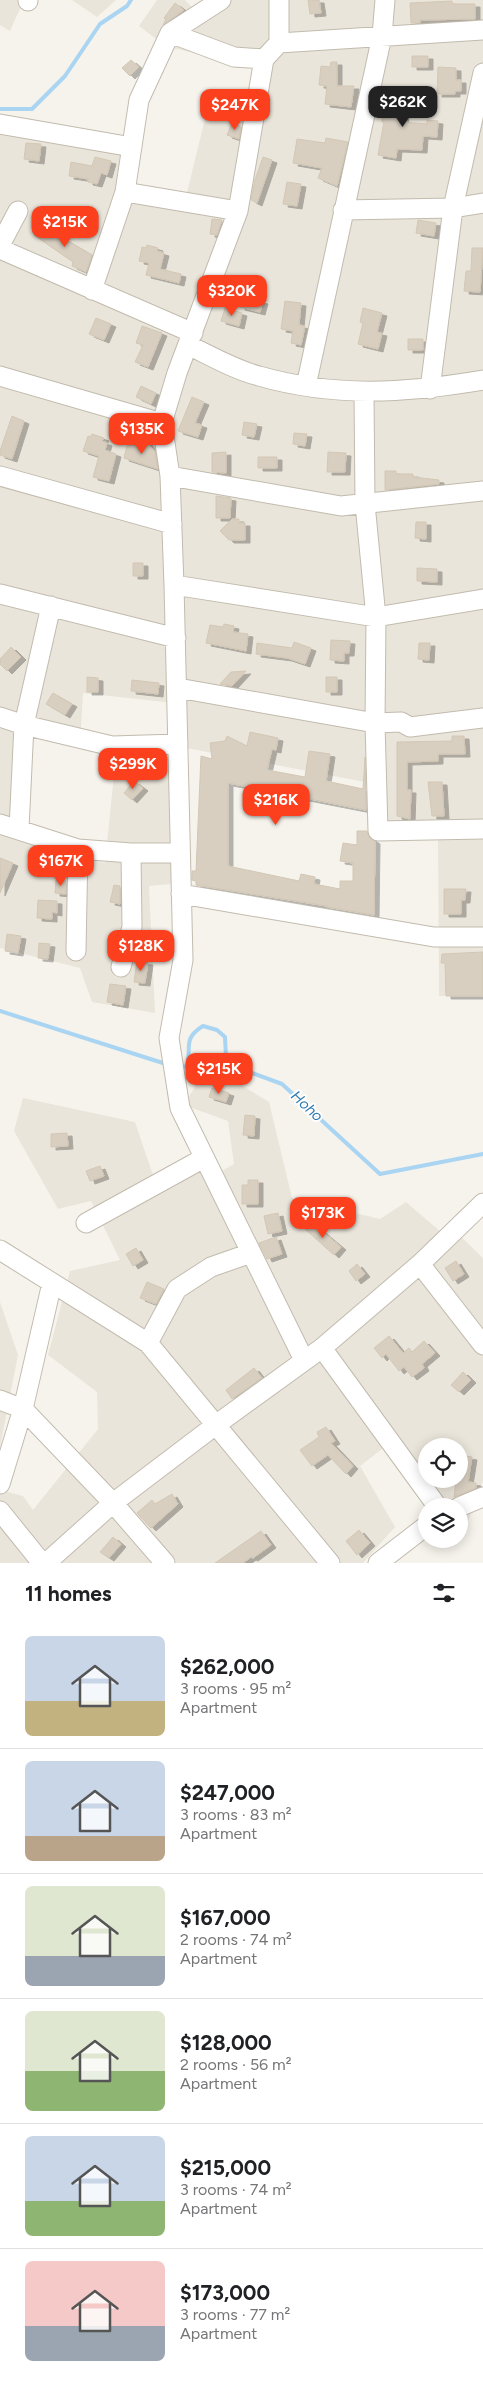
<!DOCTYPE html>
<html lang="en">
<head>
<meta charset="utf-8">
<style>
	:root { --surface:#fff; --page:#f6f6f6; --text:#202124; --muted:#757577; --line:#e0e0e0; --accent:#fc3f1d }
	body { margin:0; font-family:Figtree,sans-serif; background:var(--page); color:var(--text); height:100vh; display:flex; flex-direction:column; font-size:19px; white-space:nowrap }
	* { box-sizing:border-box; margin:0 }
	p { font-size:16px; color:var(--muted) }
	.icon { flex:none; width:28px; height:28px; fill:none; stroke:currentColor; stroke-width:2; stroke-linecap:round; stroke-linejoin:round }
	.map { position:relative; height:1563px; overflow:hidden }
	.sheet { display:flex; flex-direction:column; background:var(--surface); flex:1 }
	.sheet>* { flex:none }
	.fabs { position:absolute; left:418px; top:1438px; display:grid; gap:10px }
	.fabs a { display:grid; place-items:center; width:50px; height:50px; border-radius:50%; background:var(--surface); box-shadow:0 2px 12px #0003; font-size:25px }
	.price { position:absolute; translate:-50% -42px; padding:0 11px; border-radius:10px; background:var(--accent); color:#fff; font-size:16px; line-height:32px; filter:drop-shadow(0 1px 2px #0008) }
	.price::after { content:''; position:absolute; left:50%; top:30px; width:15px; height:11px; margin-left:-8px; background:inherit; clip-path:polygon(0 0,100% 0,50% 100%) }
	.price.selected { background:#222; color:#fff }
	ul { padding:0; list-style:none }
	li { display:flex; align-items:center; gap:15px; height:125px; padding:0 25px }
	li+li { border-top:1px solid var(--line) }
	li span { display:grid; place-items:center; flex:none; width:140px; height:100px; border-radius:8px; color:#555 }
	li>.icon { margin-inline-start:auto }
	span .icon { width:60px; height:60px; fill:#fffc; stroke-width:1 }
	li b { font-size:21px }
	h2 { display:flex; justify-content:space-between; align-items:center; height:60px; padding:0 25px; font-size:21px }
	.map>svg:first-child { display:block }
	.residential { fill:#eae5da; fill-rule:evenodd }
	.lines { fill:none; stroke-linecap:round; stroke-linejoin:round }
	.stream { stroke:#a9d4f2; stroke-width:4 }
	.building { fill:#d8cfc1; stroke:#d3c7b4; filter:url(#shadow) }
	.minor-casing { stroke:#c2bbae; stroke-width:21 }
	.minor { stroke:#fff; stroke-width:19 }
	.labels { text-anchor:middle; dominant-baseline:central; stroke-width:4; stroke-linejoin:round; paint-order:stroke }
	.water-label { font-size:15px; font-style:italic; fill:#2e7ab2; stroke:#fff }
</style>
</head>
<body>
<div class="map">
<svg width="483" height="1563" viewBox="0 0 483 1563">
	<defs>
		<filter id="shadow"><feDropShadow dx="5" dy="3" stdDeviation="0" flood-color="#0004"/></filter>
	</defs>
	<rect width="100%" height="100%" fill="#f6f3ec"/>
	<!-- residential -->
	<path class="residential" d="M0,0H24L10,31L0,25Z
		M72,0H116L97,17Z
		M157,0H185L193,8L206,0H483V995L439,996L438,830L387,829L386,786L176,746L174,703L83,693L80,744L22,733L16,838L105,863L115,765L175,771L183,883L149,886L155,1013L92,1002L80,968L0,948V128L136,146L128,197L183,209L210,98L254,102L262,67L167,47L139,26Z
		M208,1065L269,1102L292,1198L380,1219L406,1202L441,1232L453,1229L483,1258V1481L466,1527L459,1522V1506H439L399,1436L360,1466L395,1527L363,1563H0V1490L23,1496L33,1510L98,1429L97,1392L48,1355L70,1271L120,1260L91,1201L58,1209L14,1131L23,1098L135,1122L158,1190L199,1161L208,1179L234,1164L228,1121L184,1105ZM426,1446H459V1479H426Z
		M0,1302L18,1355L0,1447Z"/>
	<g class="lines">
		<!-- stream -->
		<path class="stream" d="M0,109H32L65,76L100,24L127,6L131,0
			M0,1011L166,1064
			M180,1068L187,1066C192,1047 182,1039 203,1026L217,1030L225,1037L226,1058L252,1073L282,1084L380,1174L483,1154"/>
	</g>
	<!-- building -->
	<path class="building" d="M308,0H319L321,13L310,14Z
		M452,1V4H475V19L420,20V23H411L410,3Z
		M175,3L184,10L163,25L166,19L164,18Z
		M412,56H428V67H412Z
		M131,60L139,67L130,76L122,68Z
		M331,62H337V86H354L351,107L325,104L327,86L319,85L321,66L330,67Z
		M438,67L456,68V80H461V91H455V94H437Z
		M390,90H409L410,104H405L403,122L427,124V120L438,121L437,137L423,136L422,150L397,149L396,158L378,155L384,122H382V112L390,113Z
		M232,123L241,127L239,139L227,135Z
		M326,138L348,142L337,186L318,178L322,168L293,163L297,139L325,143Z
		M26,143L41,144L39,161L24,159Z
		M95,157L111,161L107,175L101,173L97,184L88,182V179L69,176L71,162L92,166Z
		M263,157L272,160L257,203L251,200L255,180Z
		M287,182L301,184L297,206L283,204Z
		M212,219L222,220L217,235L210,234Z
		M418,220L436,223L434,236L416,233Z
		M41,225L92,255L86,272L72,266L73,262L34,235Z
		M147,245L158,248L157,251L164,253L160,269L181,274L179,283L146,275L149,263L139,261L142,247L146,248Z
		M472,248H483L480,292L464,291L466,271H471Z
		M244,292L254,295L253,299L263,301L260,312L240,307Z
		M285,301L301,303L299,325L305,326L301,345L291,343L293,331L281,329Z
		M225,308L242,313L239,326L221,321Z
		M363,308L382,313L377,332L382,333L378,349L358,344L363,323L360,322Z
		M96,318L111,324L104,340L89,334Z
		M142,326L162,333L148,367L135,362L143,345L136,343Z
		M408,339H423V350H408Z
		M141,386L156,393L151,404L136,397Z
		M192,397L204,402L195,423L202,425L198,437L178,431Z
		M12,416L24,421L12,459L0,455V451Z
		M244,422L257,424L254,437L242,435Z
		M294,433L307,434L305,446L293,444Z
		M92,434L104,438L102,441L107,443L105,450L116,454L109,481L93,477L99,456L83,451L88,436L91,437Z
		M146,441L155,452L158,469L124,458L127,446L143,444Z
		M226,452V473L212,472V453Z
		M328,452L346,453L345,472H327Z
		M258,457H277V468H258Z
		M385,471H396V474H413V477L439,480V484L385,490Z
		M216,496L231,498L230,518H216Z
		M232,519H239V523H245V540H229L220,531Z
		M416,522H426V539L415,538Z
		M133,563H143V576H133Z
		M417,568L437,569V582L417,581Z
		M224,624L234,626L233,632L248,634L246,651L206,643L210,625L223,627Z
		M331,640L350,641L349,653H344V661L330,660Z
		M294,642L311,648L305,664L287,658L256,654L257,643L292,648Z
		M419,643H430L429,660L418,659Z
		M11,647L21,657L7,671L0,664V659Z
		M246,671L232,686L220,684L231,672Z
		M87,677L98,678V692H87Z
		M326,677H337V692H326Z
		M132,680L159,683L158,694L131,691Z
		M53,693L72,704L65,715L46,704Z
		M250,732L278,738L276,750L272,749L267,770L305,777L309,751L330,754L326,781L363,789L365,757L366,810L228,783V866L299,881L301,874L315,877L314,884L340,889V881H353V863L340,861L343,843L357,845V831H367L369,837L375,841L374,915L327,907V906L196,885V881L192,880V871H196L201,756L212,759L210,743L225,741L227,736L247,746Z
		M452,736H464L465,754H438V761L407,762V790H411L410,819L397,816V742L452,741Z
		M134,781L143,788L132,800L124,793Z
		M428,782H442L444,816H432Z
		M0,858L13,863L0,893Z
		M56,880L66,881V894L55,893Z
		M114,885L120,886V904L110,902Z
		M444,889H466L465,900H461V914H444Z
		M38,900L57,901V913L52,912V919L37,918Z
		M7,934L21,936L18,953L5,951Z
		M39,943L50,944L48,959L38,958Z
		M483,952V996H446L445,963H441L442,954Z
		M137,961L148,962L145,983L134,982Z
		M110,984L126,986L123,1005L107,1002Z
		M212,1088L229,1093L226,1102L209,1097Z
		M245,1115L255,1116L254,1136L243,1135Z
		M67,1133L68,1146L51,1147V1134Z
		M100,1166L104,1176L90,1181L86,1171Z
		M248,1180H258V1204H242V1185H248Z
		M278,1213L282,1231L268,1234L264,1216Z
		M311,1222L341,1247L334,1255L305,1229Z
		M276,1237L282,1254L267,1259L259,1243Z
		M136,1248L143,1260L133,1266L126,1254Z
		M456,1261L464,1274L453,1281L445,1268Z
		M357,1264L365,1274L356,1281L349,1271Z
		M147,1282L164,1289L156,1304L140,1298Z
		M389,1336L403,1353L409,1348L412,1352L424,1341L435,1353L422,1364L424,1368L412,1377L404,1367L399,1371L386,1354L382,1358L374,1348Z
		M254,1368L262,1378L232,1399L226,1390Z
		M463,1372L471,1380L459,1392L451,1385Z
		M326,1427L335,1441L331,1443L353,1466L346,1474L328,1455L312,1466L300,1450L319,1437L317,1432Z
		M459,1455L472,1457L468,1482L476,1483V1488L454,1497L456,1481H459Z
		M172,1494L178,1504L151,1528L137,1513L152,1500L155,1504Z
		M359,1530L370,1543L357,1555L346,1541Z
		M261,1531L271,1545L253,1558L251,1557L243,1563H215Z
		M113,1537L121,1544L109,1558L100,1552Z"/>
	<g class="lines">
		<defs>
			<path id="minor" d="M279,0V43
				M28,1V0
				M170,33L234,57L264,59
				M0,124L132,147
				M125,192L238,211
				M343,210L453,208L483,203
				M0,245L18,211
				M0,249L193,333
				M92,290L125,192L139,100L170,33L221,0
				M188,345C211,356 235,370 259,376C336,398 405,393 483,380
				M0,376L162,423
				M306,386L382,36L385,0
				M430,389L453,208L483,73
				M364,393L365,504L376,617L375,723L378,831L483,829
				M0,476L172,524
				M170,476L341,506L483,491
				M174,585L376,617L483,599
				M0,594L176,638
				M178,688L375,723L401,722L410,727L483,718
				M0,717L24,725L112,746L178,744
				M0,824L78,849L131,853H179
				M19,829L24,725L51,606
				M181,894L434,937H483
				M76,951L78,849
				M121,967L132,927L131,853
				M86,1223L204,1158
				M0,1250L148,1343L330,1563
				M420,1264L483,1345
				M148,1343L177,1289L211,1267L251,1253
				M322,1348L437,1506
				M304,1360L180,1108L169,1038L183,960L174,585L170,476L162,423L177,373L238,211L264,59L279,43L483,30
				M0,1400L23,1409L113,1503L165,1563
				M0,1484L23,1409L52,1283
				M459,1507L483,1497
				M0,1511L42,1563
				M46,1563L113,1503L217,1424L322,1348L420,1264L483,1203
				M378,1563L426,1526"/>
		</defs>
		<!-- minor casing -->
		<use href="#minor" class="minor-casing"/>
		<!-- minor -->
		<use href="#minor" class="minor"/>
	</g>
	<g class="labels">
		<!-- water labels -->
		<g class="water-label">
			<text transform="translate(307 1106) rotate(43)">Hoho</text>
		</g>
	</g>
</svg>
<div class="fabs">
<a><svg class="icon" aria-label="locate" viewBox="0 0 24 24"><circle cx="12" cy="12" r="6"/><path d="M12 2v4M12 18v4M2 12h4M18 12h4"/></svg></a>
<a><svg class="icon" aria-label="layers" viewBox="0 0 24 24"><path d="M12 4l9 5-9 5-9-5zM3 14l9 5 9-5"/></svg></a>
</div>
<b class="price selected" style="left:403px;top:128px">$262K</b>
<b class="price" style="left:235px;top:131px">$247K</b>
<b class="price" style="left:65px;top:248px">$215K</b>
<b class="price" style="left:232px;top:317px">$320K</b>
<b class="price" style="left:142px;top:455px">$135K</b>
<b class="price" style="left:133px;top:790px">$299K</b>
<b class="price" style="left:276px;top:826px">$216K</b>
<b class="price" style="left:61px;top:887px">$167K</b>
<b class="price" style="left:141px;top:972px">$128K</b>
<b class="price" style="left:219px;top:1095px">$215K</b>
<b class="price" style="left:323px;top:1239px">$173K</b>
</div>
<section class="sheet">
<h2>11 homes<svg class="icon" aria-label="filters" viewBox="0 0 24 24"><path d="M4 7h16M4 17h16"/><circle cx="9" cy="7" r="2"/><circle cx="15" cy="17" r="2"/></svg></h2>
<ul>
<li><span style="background:linear-gradient(#c9d6e8 65%,#c2b280 0)"><svg class="icon" aria-label="home" viewBox="0 0 24 24"><path d="M3 11l9-7 9 7M6 9v11h12V9"/></svg></span><div><b>$262,000</b><p>3 rooms · 95 m²</p><p>Apartment</p></div></li>
<li><span style="background:linear-gradient(#c9d6e8 75%,#b9a48a 0)"><svg class="icon" aria-label="home" viewBox="0 0 24 24"><path d="M3 11l9-7 9 7M6 9v11h12V9"/></svg></span><div><b>$247,000</b><p>3 rooms · 83 m²</p><p>Apartment</p></div></li>
<li><span style="background:linear-gradient(#dfe7d0 70%,#9aa5b1 0)"><svg class="icon" aria-label="home" viewBox="0 0 24 24"><path d="M3 11l9-7 9 7M6 9v11h12V9"/></svg></span><div><b>$167,000</b><p>2 rooms · 74 m²</p><p>Apartment</p></div></li>
<li><span style="background:linear-gradient(#dfe7d0 60%,#8fb573 0)"><svg class="icon" aria-label="home" viewBox="0 0 24 24"><path d="M3 11l9-7 9 7M6 9v11h12V9"/></svg></span><div><b>$128,000</b><p>2 rooms · 56 m²</p><p>Apartment</p></div></li>
<li><span style="background:linear-gradient(#c9d6e8 65%,#8fb573 0)"><svg class="icon" aria-label="home" viewBox="0 0 24 24"><path d="M3 11l9-7 9 7M6 9v11h12V9"/></svg></span><div><b>$215,000</b><p>3 rooms · 74 m²</p><p>Apartment</p></div></li>
<li><span style="background:linear-gradient(#f6c9c9 65%,#9aa5b1 0)"><svg class="icon" aria-label="home" viewBox="0 0 24 24"><path d="M3 11l9-7 9 7M6 9v11h12V9"/></svg></span><div><b>$173,000</b><p>3 rooms · 77 m²</p><p>Apartment</p></div></li>
</ul>
</section>
</body>
</html>
